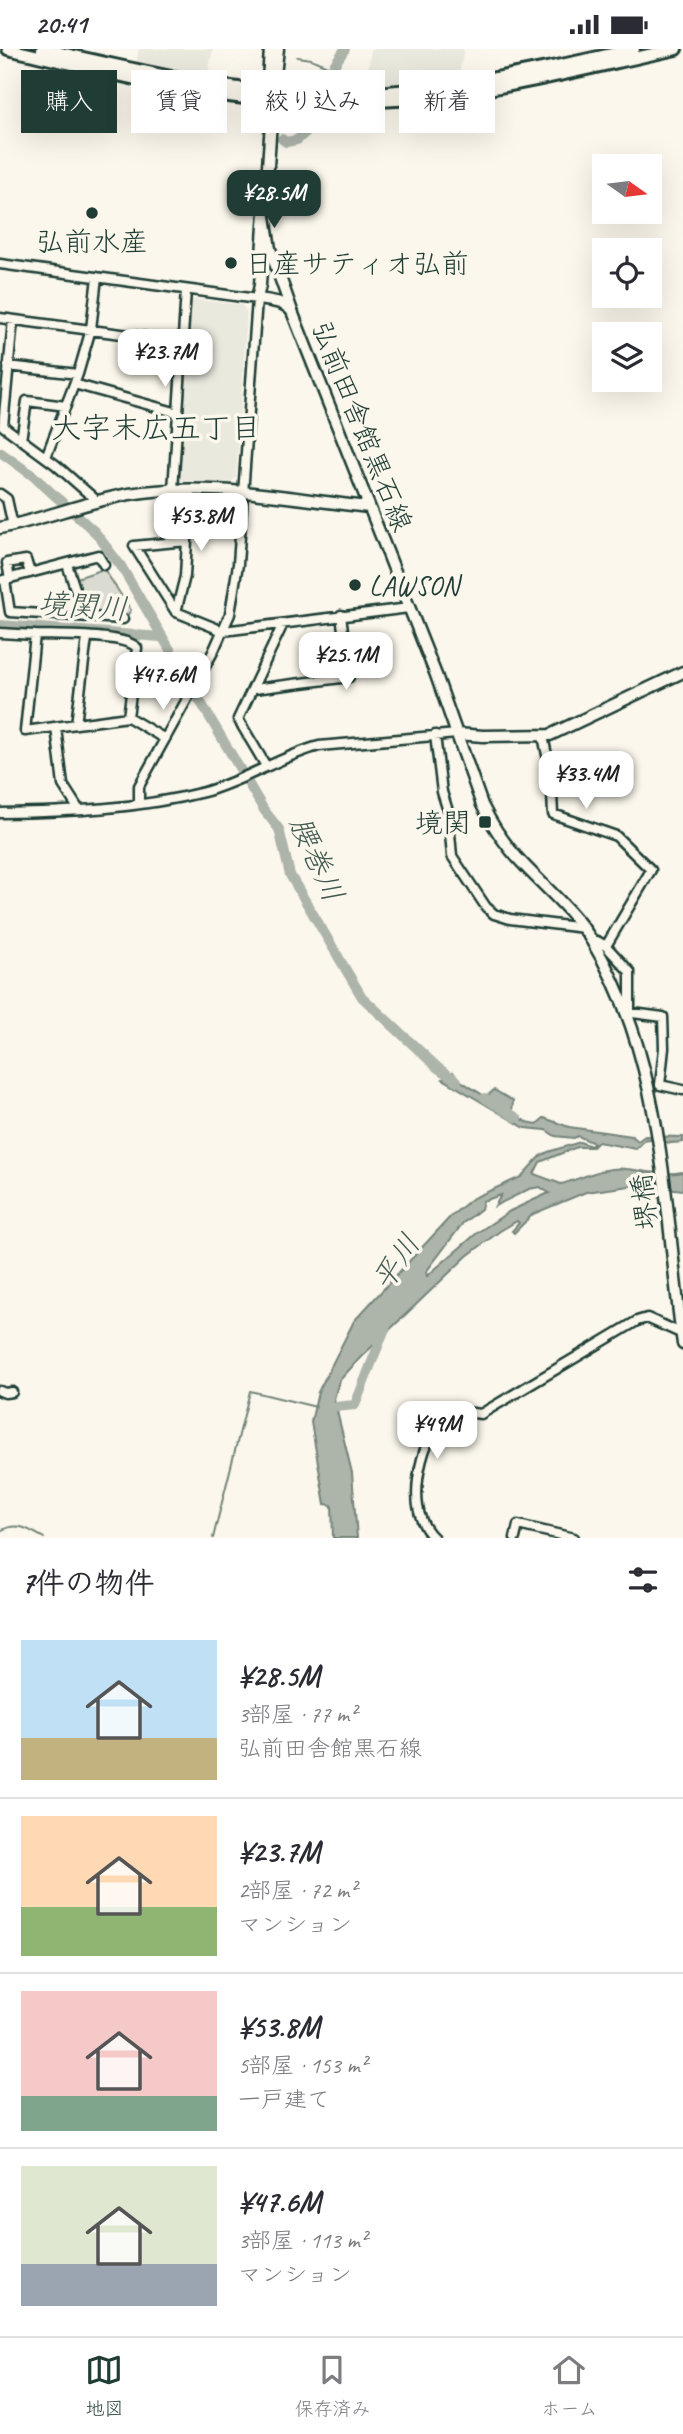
<!DOCTYPE html>
<html lang="ja">
<head>
<meta charset="utf-8">
<style>
	:root { --surface:#fff; --page:#f7f7f7; --text:#2b2b33; --muted:#7c7c81; --line:#e1e1e2; --accent:#1f3d34 }
	body { margin:0; font-family:Caveat,"Klee One",sans-serif; background:var(--page); color:var(--text); height:100vh; display:flex; flex-direction:column; font-size:26px; white-space:nowrap }
	* { box-sizing:border-box; margin:0 }
	p { font-size:23px; color:var(--muted) }
	.icon { flex:none; width:38px; height:38px; fill:none; stroke:currentColor; stroke-width:2; stroke-linecap:round; stroke-linejoin:round }
	.map { position:relative; height:1489px; overflow:hidden }
	.panel { display:flex; flex-direction:column; background:var(--surface); flex:1 }
	.panel>* { flex:none }
	.banner { position:absolute; left:21px; top:21px; width:642px; height:63px; display:flex; gap:14px }
	.needle { width:46px; rotate:104deg }
	.tools { position:absolute; left:592px; top:105px; display:grid; gap:14px }
	.tools a { display:grid; place-items:center; width:70px; height:70px; border-radius:0px; background:var(--surface); box-shadow:0 7px 28px #0002; font-size:35px }
	.price { position:absolute; translate:-50% -60px; padding:0 16px; border-radius:14px; background:#fff; color:#222; font-size:23px; line-height:46px; filter:drop-shadow(0 2px 4px #0008) }
	.price::after { content:''; position:absolute; left:50%; top:42px; width:21px; height:16px; margin-left:-10px; background:inherit; clip-path:polygon(0 0,100% 0,50% 100%) }
	.price.on { background:var(--accent); color:#fff }
	ul { padding:0; list-style:none }
	li { display:flex; align-items:center; gap:21px; height:175px; padding:0 21px }
	li+li { border-top:2px solid var(--line) }
	li span { display:grid; place-items:center; flex:none; width:196px; height:140px; border-radius:0px; color:#555 }
	li>.icon { margin-inline-start:auto }
	span .icon { width:84px; height:84px; fill:#fffc; stroke-width:1 }
	li b { font-size:30px }
	h2 { display:flex; justify-content:space-between; align-items:center; height:84px; padding:0 21px; font-size:30px }
	.tag { padding:0 24px; border-radius:0px; background:var(--surface); box-shadow:0 7px 28px #0002; font-size:24px; line-height:63px }
	.tag.on { background:var(--accent); color:#fff }
	.status { display:flex; justify-content:space-between; align-items:center; height:49px; padding:0 35px; background:var(--surface); direction:ltr }
	.status svg { height:19px; fill:currentColor }
	.menu { display:flex; justify-content:space-around; align-items:center; height:98px; border-top:2px solid var(--line); background:var(--surface); font-size:19px; color:var(--muted) }
	.menu a { display:grid; justify-items:center; gap:4px }
	.menu .on { color:var(--accent) }
	.map>svg:first-child { display:block }
	.built { fill:#eae9de }
	.green { fill:#dbdcd1; stroke:#7d8c82; stroke-width:2 }
	.water { fill:#adb4aa; stroke:#74847b; stroke-width:2; fill-rule:evenodd }
	.lines { fill:none; stroke-linecap:round; stroke-linejoin:round }
	.stream { stroke:#74847b; stroke-width:2 }
	.river { stroke:#adb4aa; stroke-width:10 }
	.minor-casing { stroke:#1f3d34; stroke-width:13 }
	.major-casing { stroke:#1f3d34; stroke-width:15 }
	.highway-casing { stroke:#1f3d34; stroke-width:16 }
	.minor { stroke:#fbf7ec; stroke-width:8 }
	.major { stroke:#fbf7ec; stroke-width:10 }
	.highway { stroke:#fbf7ec; stroke-width:10 }
	.poi-dot { fill:#1f3d34; stroke:#fbf7ec; stroke-width:2.5 }
	.labels { text-anchor:middle; dominant-baseline:central; stroke-width:7; stroke-linejoin:round; paint-order:stroke }
	.poi-label { font-size:28px; fill:#1f3d34; stroke:#fbf7ec; text-anchor:start }
	.street-label { font-size:28px; fill:#1f3d34; stroke:#fbf7ec }
	.neighbourhood-label { font-size:30px; fill:#1f3d34; stroke:#fbf7ec }
	.water-label { font-size:30px; font-style:italic; fill:#425b52; stroke:#fbf7ec }
</style>
</head>
<body>
<div class="status"><b>20:41</b><svg viewBox="0 0 49 12"><path d="M0 12V9h3v3zM5 12V6h3v6zM10 12V3h3v9zM15 12V0h3v12zM26 1h20v11H26zM47 4h2v5h-2z"/></svg></div>
<div class="map">
<svg width="683" height="1489" viewBox="0 0 683 1489">
	<rect width="100%" height="100%" fill="#fbf7ec"/>
	<filter id="ink" filterUnits="userSpaceOnUse"><feTurbulence type="fractalNoise" baseFrequency=".0143" numOctaves="2"/><feDisplacementMap in="SourceGraphic" scale="14" xChannelSelector="R" yChannelSelector="G"/><feConvolveMatrix kernelMatrix="1 2 1 2 8 2 1 2 1" color-interpolation-filters="sRGB"/></filter>
	<g filter="url(#ink)">
		<!-- built -->
		<path class="built" d="M139,0H213L207,28L136,14Z
			M371,0H464L458,30L412,37L366,38Z
			M191,250L242,256L247,263L236,429L230,434L178,432L189,251Z"/>
		<!-- green -->
		<path class="green" d="M104,520L131,561L126,568L86,564L74,530Z"/>
		<!-- water -->
		<path class="water" d="M453,1023L458,1030L486,1048L494,1041L513,1052L512,1064L527,1073L537,1075L544,1069L569,1078L632,1087L638,1092L645,1087L683,1088V1093L671,1094L646,1090L636,1100L598,1093L593,1098H577L540,1113L534,1125L561,1135C583,1129 604,1117 627,1120C646,1122 664,1127 683,1123V1141L637,1136L586,1143L533,1165L514,1184L512,1182L519,1174L517,1172L500,1182L467,1207L360,1309L339,1332L334,1350L352,1424L357,1489H333L332,1456L325,1455L311,1373L318,1343L354,1272L451,1167L473,1149L521,1128L540,1107L548,1103L580,1093L591,1097L594,1094L578,1087L574,1089L555,1087L546,1081L525,1079L443,1030ZM540,1138L549,1144L510,1162L477,1184L427,1227L426,1223L463,1174L481,1160L483,1152L501,1146L495,1157L529,1140Z"/>
		<g class="lines">
			<!-- stream -->
			<path class="stream" d="M297,8L311,10L332,19
				M0,1482C17,1472 28,1480 44,1489
				M213,1489L250,1342L316,1358"/>
			<!-- river -->
			<path class="river" d="M282,90L286,93L297,91L307,82L326,28L345,0
				M0,403L32,426L95,483L121,517L264,761L279,780L290,826L362,948L438,1019L457,1032
				M0,576L161,588
				M485,1049L517,1069
				M325,1359L355,1356L386,1277"/>
			<defs>
				<path id="minor" d="M0,215L257,250L238,515L230,565L213,603L139,737V754
					M0,269L182,293
					M13,271L3,377L56,416L97,452
					M8,317L78,325
					M74,335L178,364
					M21,391L27,352L66,357
					M46,408L78,325L91,280L97,228
					M173,441L186,241
					M0,445L7,450L13,477
					M187,492L134,497L176,563L223,582L409,559
					M67,515L84,567
					M10,530L7,514L26,511L30,524
					M3,531L98,506L104,516
					M5,531L10,563L123,570
					M176,563L185,527L190,440
					M0,584L35,586
					M254,640L349,628L341,566
					M128,668L137,599C126,585 56,587 35,586L25,682L128,668L165,690
					M76,675L87,589
					M56,678L63,736L79,761
					M435,686L442,743L448,762L452,807L486,858L494,865L510,870L584,879
					M543,687L551,725L553,765L616,787L651,821L606,897L597,892H592
					M266,717L238,670L283,575
					M0,764C67,763 138,760 204,743C244,732 279,708 319,697L457,685
					M606,897L630,923V963
					M625,963L663,968L664,999L660,1036L683,1041
					M0,1342L5,1344L12,1343
					M434,1489C402,1460 422,1396 441,1365L465,1363L481,1365L637,1272L647,1269L683,1285
					M515,1489L518,1476L574,1489"/>
				<path id="major" d="M267,47L270,0
					M265,167L270,200L293,265L436,626L482,756C493,778 507,799 525,817C548,841 574,863 592,892C665,1012 664,1160 683,1295
					M257,250L260,236L273,43L278,0
					M257,250C270,252 286,252 293,264
					M0,479C44,470 85,453 129,445C209,432 290,450 369,458
					M457,685L483,687L550,686L683,623"/>
				<path id="highway" d="M8,0C93,19 180,45 268,51C319,54 370,54 421,49C507,41 592,18 676,0
					M42,0C116,16 191,35 266,42C390,55 514,27 634,0"/>
			</defs>
			<!-- minor casing -->
			<use href="#minor" class="minor-casing"/>
			<!-- major casing -->
			<use href="#major" class="major-casing"/>
			<!-- highway casing -->
			<use href="#highway" class="highway-casing"/>
			<!-- minor -->
			<use href="#minor" class="minor"/>
			<!-- major -->
			<use href="#major" class="major"/>
			<!-- highway -->
			<use href="#highway" class="highway"/>
		</g>
	</g>
	<!-- markers -->
	<g class="poi-dot">
		<circle cx="92" cy="164" r="7"/>
		<circle cx="231" cy="214" r="7"/>
		<circle cx="355" cy="536" r="7"/>
		<rect x="478" y="766" width="14" height="14" rx="3.5"/>
	</g>
	<g class="labels">
		<!-- poi labels -->
		<g class="poi-label">
			<text x="92" y="192" text-anchor="middle">弘前水産</text>
			<text x="245" y="214">日産サティオ弘前</text>
			<text x="369" y="536">LAWSON</text>
			<text x="471" y="773" text-anchor="end">境関</text>
		</g>
		<!-- street labels -->
		<g class="street-label">
			<text transform="translate(362 377) rotate(68)">弘前田舎館黒石線</text>
			<text transform="translate(644 1153) rotate(-97)">堺橋</text>
		</g>
		<!-- neighbourhood labels -->
		<g class="neighbourhood-label">
			<text x="156" y="379">大字末広五丁目</text>
		</g>
		<!-- water labels -->
		<g class="water-label">
			<text transform="translate(83 557) rotate(4)">境関川</text>
			<text transform="translate(317 810) rotate(66)">腰巻川</text>
			<text transform="translate(396 1213) rotate(-56)">平川</text>
		</g>
	</g>
</svg>
<div class="tools">
<a><svg class="needle" viewBox="-14 -14 28 28"><path d="M0-13l5 13h-10z" fill="#e53935"/><path d="M0 13l5-13h-10z" fill="#7c7c81"/></svg></a>
<a><svg class="icon" aria-label="locate" viewBox="0 0 24 24"><circle cx="12" cy="12" r="6"/><path d="M12 2v4M12 18v4M2 12h4M18 12h4"/></svg></a>
<a><svg class="icon" aria-label="layers" viewBox="0 0 24 24"><path d="M12 4l9 5-9 5-9-5zM3 14l9 5 9-5"/></svg></a>
</div>
<b class="price on" style="left:274px;top:181px">¥28.5M</b>
<b class="price" style="left:165px;top:340px">¥23.7M</b>
<b class="price" style="left:201px;top:504px">¥53.8M</b>
<b class="price" style="left:346px;top:643px">¥25.1M</b>
<b class="price" style="left:163px;top:663px">¥47.6M</b>
<b class="price" style="left:586px;top:762px">¥33.4M</b>
<b class="price" style="left:437px;top:1412px">¥49M</b>
<div class="banner">
<a class="tag on">購入</a>
<a class="tag">賃貸</a>
<a class="tag">絞り込み</a>
<a class="tag">新着</a>
</div>
</div>
<section class="panel">
<h2>7件の物件<svg class="icon" aria-label="filters" viewBox="0 0 24 24"><path d="M4 7h16M4 17h16"/><circle cx="9" cy="7" r="2"/><circle cx="15" cy="17" r="2"/></svg></h2>
<ul>
<li><span style="background:linear-gradient(#bfe0f5 70%,#c2b280 0)"><svg class="icon" aria-label="home" viewBox="0 0 24 24"><path d="M3 11l9-7 9 7M6 9v11h12V9"/></svg></span><div><b>¥28.5M</b><p>3部屋 · 77 m²</p><p>弘前田舎館黒石線</p></div></li>
<li><span style="background:linear-gradient(#ffd9b3 65%,#8fb573 0)"><svg class="icon" aria-label="home" viewBox="0 0 24 24"><path d="M3 11l9-7 9 7M6 9v11h12V9"/></svg></span><div><b>¥23.7M</b><p>2部屋 · 72 m²</p><p>マンション</p></div></li>
<li><span style="background:linear-gradient(#f6c9c9 75%,#7fa58c 0)"><svg class="icon" aria-label="home" viewBox="0 0 24 24"><path d="M3 11l9-7 9 7M6 9v11h12V9"/></svg></span><div><b>¥53.8M</b><p>5部屋 · 153 m²</p><p>一戸建て</p></div></li>
<li><span style="background:linear-gradient(#dfe7d0 70%,#9aa5b1 0)"><svg class="icon" aria-label="home" viewBox="0 0 24 24"><path d="M3 11l9-7 9 7M6 9v11h12V9"/></svg></span><div><b>¥47.6M</b><p>3部屋 · 113 m²</p><p>マンション</p></div></li>
</ul>
</section>
<nav class="menu">
<a class="on"><svg class="icon" aria-label="map" viewBox="0 0 24 24"><path d="M3 6l6-2 6 2 6-2v14l-6 2-6-2-6 2zM9 4v14M15 6v14"/></svg>地図</a>
<a><svg class="icon" aria-label="saved" viewBox="0 0 24 24"><path d="M7 4h10v16l-5-4-5 4z"/></svg>保存済み</a>
<a><svg class="icon" aria-label="home" viewBox="0 0 24 24"><path d="M3 11l9-7 9 7M6 9v11h12V9"/></svg>ホーム</a>
</nav>
</body>
</html>
